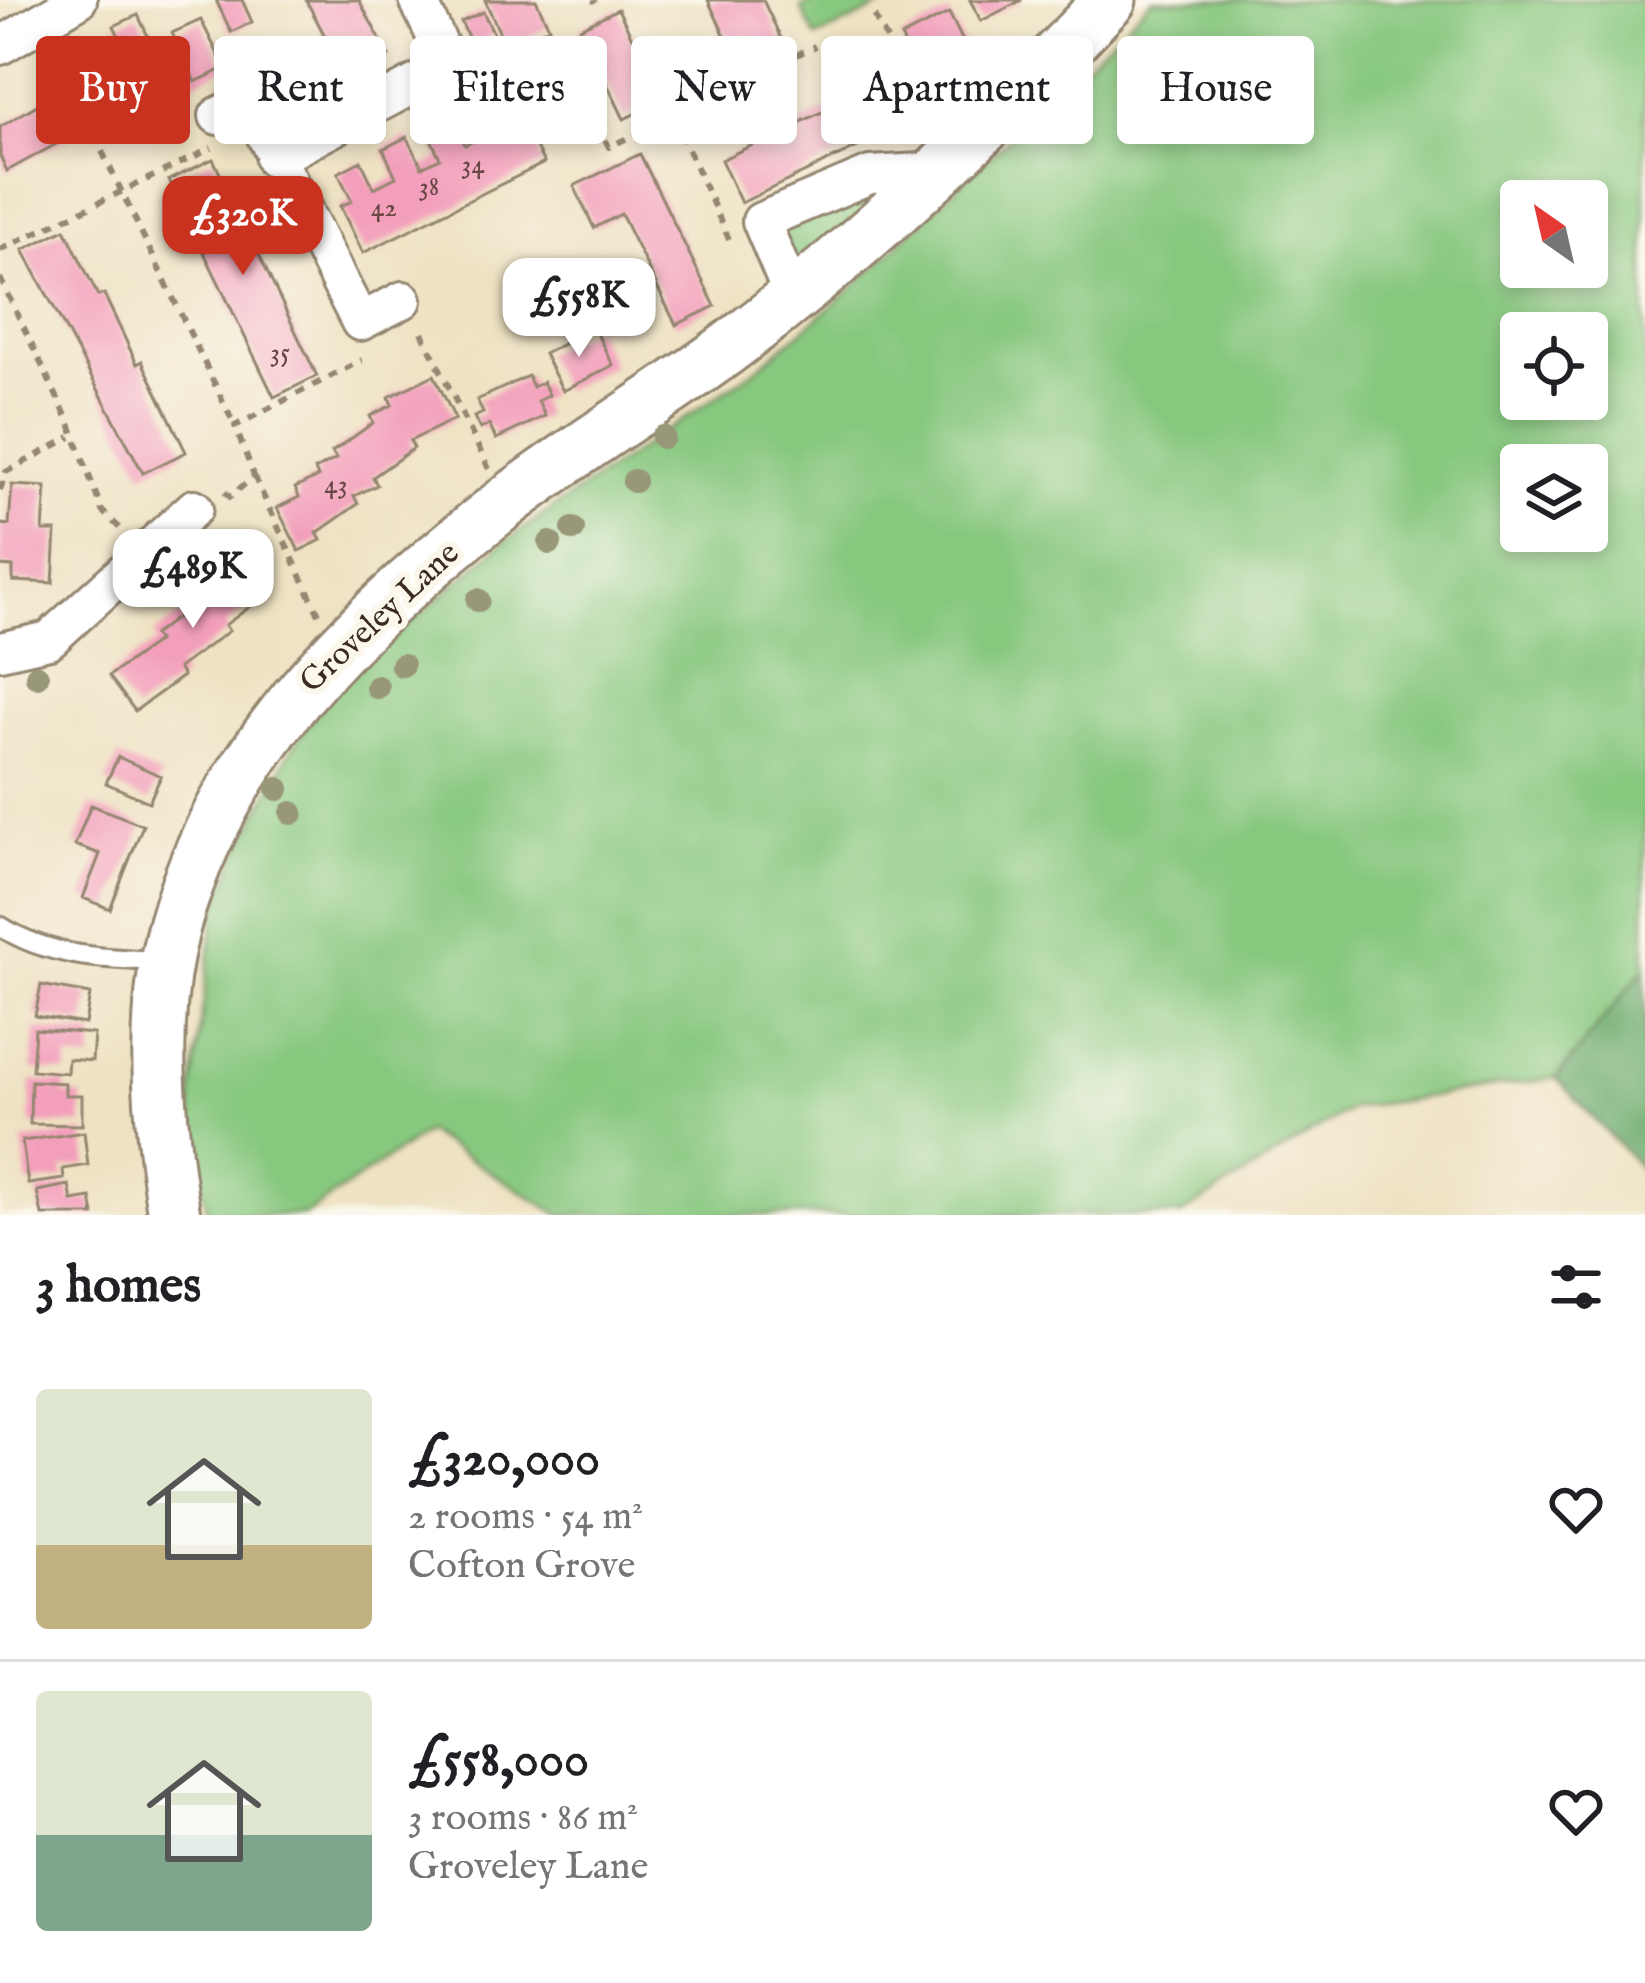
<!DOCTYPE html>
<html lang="en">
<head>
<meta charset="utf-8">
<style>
	:root { --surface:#fff; --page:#f6f6f6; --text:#202124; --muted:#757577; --line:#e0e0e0; --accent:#c8321e }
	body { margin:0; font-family:"IM FELL English",serif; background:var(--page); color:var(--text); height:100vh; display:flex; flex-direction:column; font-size:45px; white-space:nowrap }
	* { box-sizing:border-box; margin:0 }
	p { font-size:39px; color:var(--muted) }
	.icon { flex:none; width:66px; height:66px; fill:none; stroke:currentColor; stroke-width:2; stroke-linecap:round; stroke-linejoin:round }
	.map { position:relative; height:1215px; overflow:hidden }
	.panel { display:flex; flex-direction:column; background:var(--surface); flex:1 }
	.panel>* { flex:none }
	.banner { position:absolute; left:36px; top:36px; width:1575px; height:108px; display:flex; gap:24px }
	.needle { width:78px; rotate:326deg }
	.tools { position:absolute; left:1500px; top:180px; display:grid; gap:24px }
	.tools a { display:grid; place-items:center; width:108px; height:108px; border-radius:12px; background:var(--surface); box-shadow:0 6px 18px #0003; font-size:60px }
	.price { position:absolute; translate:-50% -102px; padding:0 27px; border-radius:24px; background:#fff; color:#222; font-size:39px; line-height:78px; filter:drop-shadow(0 3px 6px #0008) }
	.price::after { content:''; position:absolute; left:50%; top:72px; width:36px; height:27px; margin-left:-18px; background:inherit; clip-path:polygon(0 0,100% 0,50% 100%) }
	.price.current { background:var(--accent); color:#fff }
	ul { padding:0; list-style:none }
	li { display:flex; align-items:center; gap:36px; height:300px; padding:0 36px }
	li+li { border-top:3px solid var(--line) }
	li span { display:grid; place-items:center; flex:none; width:336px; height:240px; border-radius:12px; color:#555 }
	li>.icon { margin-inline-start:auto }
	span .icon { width:144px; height:144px; fill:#fffc; stroke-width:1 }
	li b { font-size:51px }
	h2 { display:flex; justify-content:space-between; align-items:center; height:144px; padding:0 36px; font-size:51px }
	.tag { padding:0 42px; border-radius:12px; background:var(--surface); box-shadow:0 6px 18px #0003; font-size:42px; line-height:108px }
	.tag.current { background:var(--accent); color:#fff }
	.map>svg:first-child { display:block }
	.green { fill:#87c87f; stroke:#61794e; stroke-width:3; fill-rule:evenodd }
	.forest { fill:#6dac6e; stroke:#546b46; stroke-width:3 }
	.building { fill:#f39fbb }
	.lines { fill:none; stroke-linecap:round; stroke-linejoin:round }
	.service-casing { stroke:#948670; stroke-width:24 }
	.minor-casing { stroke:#948670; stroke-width:42 }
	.secondary-casing { stroke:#948670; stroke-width:57 }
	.path { stroke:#948670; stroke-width:6; stroke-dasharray:9 9; stroke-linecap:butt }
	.service { stroke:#fff; stroke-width:18 }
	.minor { stroke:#fff; stroke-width:36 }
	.secondary { stroke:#fff; stroke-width:51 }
	.tree { fill:#989778 }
	.labels { text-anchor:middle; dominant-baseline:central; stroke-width:12; stroke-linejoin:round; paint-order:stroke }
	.number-label { font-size:27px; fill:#694745 }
	.street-label { font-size:33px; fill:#3b2a1e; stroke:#fbf7ec }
</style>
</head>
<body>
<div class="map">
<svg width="1645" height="1215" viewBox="0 0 1645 1215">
	<rect width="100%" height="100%" fill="#fbf7ec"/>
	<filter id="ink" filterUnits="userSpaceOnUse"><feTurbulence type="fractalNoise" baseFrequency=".00833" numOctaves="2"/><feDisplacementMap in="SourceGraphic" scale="24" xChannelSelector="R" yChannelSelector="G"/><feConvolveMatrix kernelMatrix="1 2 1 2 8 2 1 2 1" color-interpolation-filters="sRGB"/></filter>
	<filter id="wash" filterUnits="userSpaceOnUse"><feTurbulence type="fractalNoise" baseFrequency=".004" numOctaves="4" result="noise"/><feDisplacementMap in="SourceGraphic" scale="48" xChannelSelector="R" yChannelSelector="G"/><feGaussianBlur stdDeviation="2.7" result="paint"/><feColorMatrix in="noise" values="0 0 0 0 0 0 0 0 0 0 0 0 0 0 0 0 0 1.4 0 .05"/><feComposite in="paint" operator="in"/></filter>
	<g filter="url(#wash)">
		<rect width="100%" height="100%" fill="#eee2c3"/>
		<!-- green -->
		<path class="green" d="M818,0H877L880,7L816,38L801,8Z
			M1152,0H1645V968L1556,1078L1351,1108L1181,1215H560L426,1132L305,1215H209L192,1146V1092L215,913L238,852L291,750L333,689L503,543L755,370L853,288ZM1521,201H1587V267H1521ZM1521,333H1587V399H1521ZM1521,465H1587V531H1521Z
			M892,187L797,269L775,221Z"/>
		<!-- forest -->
		<path class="forest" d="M1645,968V1173L1556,1078Z"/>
		<g id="blocks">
			<!-- building -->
			<path class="building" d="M216,0H242L252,22L231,32Z
				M306,0H359L389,56L347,78Z
				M485,0H536L549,27L506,47Z
				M708,0H763L784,45L739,66Z
				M970,0H1022L981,21Z
				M618,9L643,60L672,46L691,86L624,119L580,28Z
				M483,12L494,34L472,45L461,22Z
				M949,13L969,53L921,78L901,37Z
				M138,15L152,45L164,39L184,83L95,126L74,82L84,77L70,48L93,37L107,66L129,56L114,26Z
				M201,20L225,68L195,82L172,33Z
				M879,85L899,127L741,203L721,160Z
				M59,92L78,132L7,171L0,156V127Z
				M492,96L505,124L520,116L544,163L363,253L340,206L352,201L338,173L361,161L374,188L396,177L383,149L407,137L422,167L440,158L426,129L452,116L465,145L481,137L467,109Z
				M640,154L715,306L676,325L621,214L594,228L574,186Z
				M213,159L317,376L274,397L169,180Z
				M65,229L98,296L104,294L137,364L142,361L186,452L143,473L23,250Z
				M594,328L613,365L563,391L544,354Z
				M434,375L455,419L410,441L414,448L373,477L377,485L354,496L358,504L317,533L321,540L299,551L277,508L299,497L295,488L318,477L315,470L336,459L332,452L373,423L370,416L392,405L389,397Z
				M528,376L533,387L543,382L549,395L538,401L545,416L496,439L489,425L480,429L474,417L483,413L477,400Z
				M12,485L46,487L43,531H56L53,583L13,581V567L0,566V524L9,525Z
				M251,551L277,587L225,625L229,631L178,668L183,676L135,711L109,676L158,641L153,635L205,597L199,590Z
				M118,757L161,776L149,802L106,783Z
				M91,805L143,825L110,909L83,898L100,854L75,845Z
				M41,985L90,994L85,1024L35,1016Z
				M35,1029L94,1034L92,1061L68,1059L67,1073L32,1070Z
				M31,1081L65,1083V1095H82V1125L30,1124Z
				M84,1132L88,1165L63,1169L64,1179L28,1184L22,1141Z
				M69,1185L72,1201L91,1198L94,1215H42L37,1191Z"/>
		</g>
	</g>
	<g filter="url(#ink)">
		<use href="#blocks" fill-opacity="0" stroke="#948670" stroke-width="3"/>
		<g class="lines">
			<defs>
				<path id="service" d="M0,926C49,958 107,959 165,961"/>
				<path id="minor" d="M0,46L78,0
					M218,116L248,101L360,322L403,300
					M274,159L426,78L445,57L418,0
					M793,297L761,221L870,175L938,171
					M0,651L49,640L194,508"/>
				<path id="secondary" d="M174,1215C159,1121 149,1019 174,926C224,746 361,615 504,504C578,446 660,400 735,343C870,241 994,123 1110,0"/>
			</defs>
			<!-- service casing -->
			<use href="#service" class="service-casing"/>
			<!-- minor casing -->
			<use href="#minor" class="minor-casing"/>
			<!-- secondary casing -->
			<use href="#secondary" class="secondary-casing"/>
			<!-- path -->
			<path class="path" d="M594,0L595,3
				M874,16L933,123
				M55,54L235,426
				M472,75L555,43L609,147L815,46
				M673,117L729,239
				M0,250L212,148
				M0,278L71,426L102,511L123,531
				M422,332L489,469
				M254,476L319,614
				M0,490L6,472L71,437
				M225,492L230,497L254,476L235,426L362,360"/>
			<!-- service -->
			<use href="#service" class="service"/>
			<!-- minor -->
			<use href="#minor" class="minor"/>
			<!-- secondary -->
			<use href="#secondary" class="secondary"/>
		</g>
		<!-- trees -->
		<g class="tree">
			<circle cx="663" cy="437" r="12"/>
			<circle cx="634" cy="481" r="12"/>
			<circle cx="573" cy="529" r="12"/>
			<circle cx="550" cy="543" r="12"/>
			<circle cx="478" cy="600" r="12"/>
			<circle cx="402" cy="665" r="12"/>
			<circle cx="37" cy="676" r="12"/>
			<circle cx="377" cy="687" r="12"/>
			<circle cx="278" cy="789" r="12"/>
			<circle cx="292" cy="813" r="12"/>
		</g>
	</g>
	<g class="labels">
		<!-- number labels -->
		<g class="number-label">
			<text x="473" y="166">34</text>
			<text x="429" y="188">38</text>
			<text x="384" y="209">42</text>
			<text x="280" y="354">35</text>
			<text x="336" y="486">43</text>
		</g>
		<!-- street labels -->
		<g class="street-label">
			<text transform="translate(380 618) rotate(-43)">Groveley Lane</text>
		</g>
	</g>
</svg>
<div class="tools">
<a><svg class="needle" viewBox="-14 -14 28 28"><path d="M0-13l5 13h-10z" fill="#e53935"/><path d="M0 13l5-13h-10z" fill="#757577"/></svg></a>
<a><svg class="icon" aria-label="locate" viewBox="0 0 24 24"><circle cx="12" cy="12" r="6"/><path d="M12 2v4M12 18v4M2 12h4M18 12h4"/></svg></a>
<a><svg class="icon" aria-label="layers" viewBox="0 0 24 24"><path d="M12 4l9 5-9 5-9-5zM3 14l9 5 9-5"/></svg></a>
</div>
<b class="price current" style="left:243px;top:278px">£320K</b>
<b class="price" style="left:579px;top:360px">£558K</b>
<b class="price" style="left:193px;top:631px">£489K</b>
<div class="banner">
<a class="tag current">Buy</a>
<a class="tag">Rent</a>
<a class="tag">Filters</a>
<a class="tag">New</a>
<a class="tag">Apartment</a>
<a class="tag">House</a>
</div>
</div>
<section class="panel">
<h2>3 homes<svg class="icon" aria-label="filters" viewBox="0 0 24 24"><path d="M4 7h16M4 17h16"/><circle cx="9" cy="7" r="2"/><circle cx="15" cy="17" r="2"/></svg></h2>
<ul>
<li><span style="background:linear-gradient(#dfe7d0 65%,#c2b280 0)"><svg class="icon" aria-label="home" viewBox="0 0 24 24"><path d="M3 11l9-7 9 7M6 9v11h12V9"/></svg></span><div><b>£320,000</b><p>2 rooms · 54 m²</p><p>Cofton Grove</p></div><svg class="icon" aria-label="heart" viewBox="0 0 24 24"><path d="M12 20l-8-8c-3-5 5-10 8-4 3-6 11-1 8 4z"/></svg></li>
<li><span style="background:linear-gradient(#dfe7d0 60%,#7fa58c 0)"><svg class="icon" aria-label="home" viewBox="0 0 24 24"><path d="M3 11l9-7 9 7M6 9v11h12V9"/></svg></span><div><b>£558,000</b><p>3 rooms · 86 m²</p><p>Groveley Lane</p></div><svg class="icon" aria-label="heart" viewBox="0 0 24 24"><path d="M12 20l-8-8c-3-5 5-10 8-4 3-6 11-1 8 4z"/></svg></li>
</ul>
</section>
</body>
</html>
